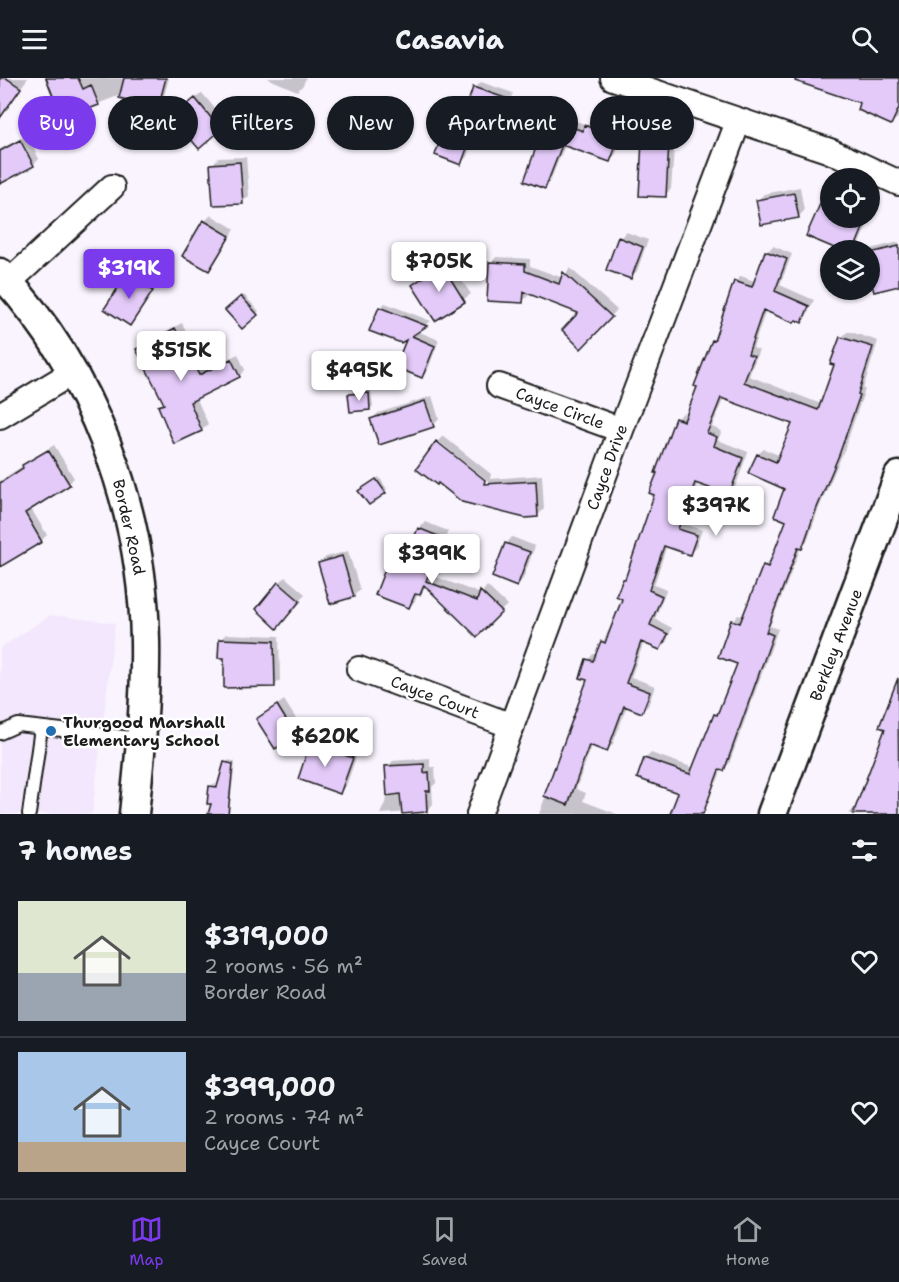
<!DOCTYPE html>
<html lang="en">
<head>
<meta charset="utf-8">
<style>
	:root { --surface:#171b24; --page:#20242c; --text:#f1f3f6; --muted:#9ea1a6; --line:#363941; --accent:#7c3aed }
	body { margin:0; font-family:"Shantell Sans",sans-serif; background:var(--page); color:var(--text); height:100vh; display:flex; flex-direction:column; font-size:22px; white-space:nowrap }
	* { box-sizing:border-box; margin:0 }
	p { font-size:20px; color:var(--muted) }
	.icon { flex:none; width:33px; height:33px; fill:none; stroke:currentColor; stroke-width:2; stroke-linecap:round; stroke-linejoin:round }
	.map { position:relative; height:736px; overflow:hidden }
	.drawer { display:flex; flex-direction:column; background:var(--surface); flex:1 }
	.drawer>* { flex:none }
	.banner { position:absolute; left:18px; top:18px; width:864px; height:54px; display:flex; gap:12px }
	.controls { position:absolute; left:820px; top:90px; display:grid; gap:12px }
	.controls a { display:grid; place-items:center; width:60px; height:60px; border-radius:50%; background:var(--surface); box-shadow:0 2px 4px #0004; font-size:30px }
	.price { position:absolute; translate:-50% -51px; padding:0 14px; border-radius:6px; background:#fff; color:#222; font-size:20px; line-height:39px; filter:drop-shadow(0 2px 3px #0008) }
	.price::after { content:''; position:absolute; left:50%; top:36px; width:18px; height:14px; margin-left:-9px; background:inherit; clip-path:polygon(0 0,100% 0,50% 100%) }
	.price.on { background:var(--accent); color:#fff }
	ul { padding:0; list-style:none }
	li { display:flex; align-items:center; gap:18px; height:150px; padding:0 18px }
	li+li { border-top:2px solid var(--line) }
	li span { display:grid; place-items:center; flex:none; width:168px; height:120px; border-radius:0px; color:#555 }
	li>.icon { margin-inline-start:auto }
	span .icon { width:72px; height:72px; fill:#fffc; stroke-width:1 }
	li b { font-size:26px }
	h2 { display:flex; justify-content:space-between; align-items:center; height:72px; padding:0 18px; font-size:26px }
	.pill { padding:0 21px; border-radius:27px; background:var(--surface); box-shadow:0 2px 4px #0004; font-size:21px; line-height:54px }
	.pill.on { background:var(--accent); color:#fff }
	header { display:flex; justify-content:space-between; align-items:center; height:78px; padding:0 18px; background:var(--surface); font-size:27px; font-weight:700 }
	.tab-bar { display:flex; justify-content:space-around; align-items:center; height:84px; border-top:2px solid var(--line); background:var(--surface); font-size:16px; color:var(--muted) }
	.tab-bar a { display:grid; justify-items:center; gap:3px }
	.tab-bar .on { color:var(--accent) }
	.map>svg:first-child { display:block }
	.built { fill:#f2e7fc }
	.shadow { fill:#0003 }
	.building { fill:#e3caf9; stroke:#1c1c1c; stroke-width:1.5 }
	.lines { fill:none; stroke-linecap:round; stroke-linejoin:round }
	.service-casing { stroke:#1c1c1c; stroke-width:16 }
	.minor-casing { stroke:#1c1c1c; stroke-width:28 }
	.tertiary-casing { stroke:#1c1c1c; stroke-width:33 }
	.service { stroke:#fff; stroke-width:12 }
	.minor { stroke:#fff; stroke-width:24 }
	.tertiary { stroke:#fff; stroke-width:28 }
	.poi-dot { fill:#1f6fb2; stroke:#fff; stroke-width:2 }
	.labels { text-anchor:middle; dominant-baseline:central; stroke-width:5; stroke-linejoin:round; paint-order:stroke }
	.street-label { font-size:16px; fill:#1c1c1c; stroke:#fff }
	.poi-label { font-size:16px; font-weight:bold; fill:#1c1c1c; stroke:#fff; text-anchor:start }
</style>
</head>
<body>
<header><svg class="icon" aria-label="menu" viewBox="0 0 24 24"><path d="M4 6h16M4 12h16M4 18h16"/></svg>Casavia<svg class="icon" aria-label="search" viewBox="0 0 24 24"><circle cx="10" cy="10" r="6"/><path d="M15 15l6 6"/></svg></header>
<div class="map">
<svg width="899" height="736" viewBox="0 0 899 736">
	<rect width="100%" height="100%" fill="#f9f4fe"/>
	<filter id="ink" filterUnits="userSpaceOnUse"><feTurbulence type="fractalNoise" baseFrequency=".0167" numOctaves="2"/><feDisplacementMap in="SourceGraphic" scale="12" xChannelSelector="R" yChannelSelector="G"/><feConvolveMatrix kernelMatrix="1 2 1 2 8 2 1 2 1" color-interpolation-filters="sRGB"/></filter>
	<g filter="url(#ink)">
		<!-- built -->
		<path class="built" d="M51,537L115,545L92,736H0V570Z"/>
		<!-- shadow -->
		<path class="shadow" d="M3,0H28L7,28L0,23V4Z
			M47,0H169L163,22L158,28L118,18L63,39Z
			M267,0H306L303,7L297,13Z
			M800,0H899V39L891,45L862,24Z
			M481,4L513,15L511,20L587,47L592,42L624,54L616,76L610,82L565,67L550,103L544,109L540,64L519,50L475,10Z
			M202,15L227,45L199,69L180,33Z
			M450,50L474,59L467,79L460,85L444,57Z
			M27,57L39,81L33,87L0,104V71Z
			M650,57L675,58L671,111L665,117L644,63Z
			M246,79L249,118L242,124L212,87L218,80Z
			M800,109L804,133L798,139L758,122L764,116Z
			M831,119V140H860L869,143L856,172H831L833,168L823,125Z
			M211,137L235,151L215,185L209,191L184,177L205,143Z
			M626,154L648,162L637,193L631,199L620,160Z
			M899,164V206L870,195V172H866Z
			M773,168L792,176L780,207L814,222L807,237L801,243L766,232L753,270L759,272L749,298L821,326L836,286L841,260L847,254H851L878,263L863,311H865L845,370L819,430L807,464L801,469L770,548L778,551L729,686L722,691L717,704L711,711L680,714L645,681L651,675L694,690L715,637L721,630L739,585L733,543L738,537L744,539L764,488L770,482L772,483L788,442L786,410L750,395L758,376L764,371L781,378L794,345L724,319L712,349L722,353L718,362L748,374L735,410L729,416L698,404L682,445L702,452L696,469L690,475L667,467L654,507L666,512L655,541L672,550L666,565L660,571L644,564L631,599L655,608L648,628L642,633L627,628L613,666L607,672L592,667L576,711L586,715L583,723L617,736H539L589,601L588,582L593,576L597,577L624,520V501L627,499L655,416L677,341L683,335L688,337L699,308L696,307L714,263L717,260L735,204L741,198L754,203L767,174Z
			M496,179L530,181V188L563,200L570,190L617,232L581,269V235L528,215V218L522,224L491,185Z
			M448,182L471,216L436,241L414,207Z
			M134,191L158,206L130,246L128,197Z
			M244,217L259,233L242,249L227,232Z
			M385,225L431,243L417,253L439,262L427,294L422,299L410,258L380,230Z
			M182,245L206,292L238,276L245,292L239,298L196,319L208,346L202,352L160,328L165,324L138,271L144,265Z
			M371,313L373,328L370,331L350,317L353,314Z
			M432,318L439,341L433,348L372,341L378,335Z
			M443,358L491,396L490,401L542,397L544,431L537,438L463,422L436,365L490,408L492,406L438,363Z
			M54,367L74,400L69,405L30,429L47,457L41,463L0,487V403Z
			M379,399L387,411L385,414L363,410Z
			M425,444L448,453L431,497L481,516L487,508L507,527L477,557L427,508L418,515L415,523L409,529L390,482L396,476L407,480L419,451Z
			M512,459L535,468L523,501L517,507L506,466Z
			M348,473L360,512L353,518L319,486L326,479Z
			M285,499L305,516L284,543L279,505Z
			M226,556L279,558L280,602L274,608L226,578L220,562Z
			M899,604V693L893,710L899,712V724L895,736H849L856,728H858L887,650Z
			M284,622L302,650L275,669L258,641Z
			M318,660L358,674L346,708L339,715L312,666Z
			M430,680V689H435L436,705L432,709L433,726L427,733L380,736L389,716L387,689L393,683Z
			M229,682L235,684L229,736H210L213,725L210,709L213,706L219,707L226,685Z"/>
		<!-- building -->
		<path class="building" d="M0,0H6L21,10L0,40Z
			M46,0H78L83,11L91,7L99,27L62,41Z
			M124,0H166L158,30L119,20Z
			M796,0H899V30L891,47L858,32L860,25L795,3Z
			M473,9L508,21L506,26L583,53L584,47L619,60L610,84L562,67L545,111L524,103L538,64L515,56L517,51L465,34Z
			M195,20L221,52L199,71L172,39Z
			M442,56L469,65L461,87L435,77Z
			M20,62L34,88L0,106V73Z
			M642,63L669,64L666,119L639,118Z
			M240,84L243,126L213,127L210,86Z
			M831,101V140H840L863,150L854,172H839L806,158Z
			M794,115L799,140L761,147L756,122Z
			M203,142L230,158L209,193L182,178Z
			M618,159L643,169L631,201L606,192Z
			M899,168V208L874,214L870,200V175Z
			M765,173L787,181L775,213L809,228L802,245L796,242L794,245L763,232L748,276L754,278L744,304L818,332L834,287L830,286L840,259L873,269L858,316L860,317L839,377L814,437L802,471L798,470L766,554L773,557L724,693L719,692L703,736H670L678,715L637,700L644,680L690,696L714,636L717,637L737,586L718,579L731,542L740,545L763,487L768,489L786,443L774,438L784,411L748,395L757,376L776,384L792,346L721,320L707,355L717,359L714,368L743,380L729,417L695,405L678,451L697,457L690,477L664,468L649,512L662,518L650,547L668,556L660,572L641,564L626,605L650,614L642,635L624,628L607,674L589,667L568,727L544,718L587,602L580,600L586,581L593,583L601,563L605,565L622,521L616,518L623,501H625L654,417L649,415L657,395H655L675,340L684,343L697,309L694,308L712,262L714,263L734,203L752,209Z
			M489,184L525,186V193L559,206L563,194L612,239L581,271L562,252L578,235L524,214L523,225L487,223Z
			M442,187L465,224L435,243L412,207Z
			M127,196L153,213L130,248L104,231Z
			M241,218L258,237L242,251L225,232Z
			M379,229L427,248L412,258L435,268L422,300L395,289L406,262L401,265L369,253Z
			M175,250L199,297L231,281L240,299L190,324L202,353L174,366L158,328L164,326L136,271Z
			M369,315L370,332L350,334L348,316Z
			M425,323L434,349L379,367L370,341Z
			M436,363L485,402L484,406L536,403L538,439L525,440L462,424L438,405L437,407L416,391Z
			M48,372L70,407L25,435L42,464L0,489V405L23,390L22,387Z
			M376,401L386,415L369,427L358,413Z
			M418,450L443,460L426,503L477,523L480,513L502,534L477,559L424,507L420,517L415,516L409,530L375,517L389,481L403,487Z
			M505,465L530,474L517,509L492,499Z
			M342,478L354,519L330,526L318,485Z
			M278,504L300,523L277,551L256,531Z
			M219,561L274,563L275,609L224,610V580H218Z
			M898,600L899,736H853L885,651L879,649Z
			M277,627L296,658L275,671L256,641Z
			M310,665L353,680L340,716L298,701Z
			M224,684L233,686L228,736H208L211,726H207L209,708L217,709Z
			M424,686V695L429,694L430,713H426L427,734L402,736L400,716L387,718L385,688Z"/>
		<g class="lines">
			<defs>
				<path id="service" d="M0,655L18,647L141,661
					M29,736L41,650"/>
				<path id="minor" d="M613,0L830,73L899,105
					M9,204L112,109
					M499,308L621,352
					M0,338L73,294
					M359,591L512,648
					M479,736L621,352L738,44"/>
				<path id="tertiary" d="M0,195C92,293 143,430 145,563C146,621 140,678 134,736
					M772,736L899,398"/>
			</defs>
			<!-- service casing -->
			<use href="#service" class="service-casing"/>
			<!-- minor casing -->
			<use href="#minor" class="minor-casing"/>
			<!-- tertiary casing -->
			<use href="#tertiary" class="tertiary-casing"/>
			<!-- service -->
			<use href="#service" class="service"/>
			<!-- minor -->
			<use href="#minor" class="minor"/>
			<!-- tertiary -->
			<use href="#tertiary" class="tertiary"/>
		</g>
	</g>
	<!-- markers -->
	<circle class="poi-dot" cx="51" cy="653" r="6"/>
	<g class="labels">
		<!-- street labels -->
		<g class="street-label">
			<text transform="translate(560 330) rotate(20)">Cayce Circle</text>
			<text transform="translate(607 389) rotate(-70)">Cayce Drive</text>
			<text transform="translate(129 449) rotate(77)">Border Road</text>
			<text transform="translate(836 567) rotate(-69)">Berkley Avenue</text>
			<text transform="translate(435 619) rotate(21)">Cayce Court</text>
		</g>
		<!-- poi labels -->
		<g class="poi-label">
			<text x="63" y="644">Thurgood Marshall<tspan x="63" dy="18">Elementary School</tspan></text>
		</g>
	</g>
</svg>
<div class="controls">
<a><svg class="icon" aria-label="locate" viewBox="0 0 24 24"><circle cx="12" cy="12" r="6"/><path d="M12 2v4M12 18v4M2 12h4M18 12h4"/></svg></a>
<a><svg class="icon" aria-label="layers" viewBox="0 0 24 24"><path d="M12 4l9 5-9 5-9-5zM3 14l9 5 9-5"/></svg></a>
</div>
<b class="price" style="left:439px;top:215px">$705K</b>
<b class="price on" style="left:129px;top:222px">$319K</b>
<b class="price" style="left:181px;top:304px">$515K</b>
<b class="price" style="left:359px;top:324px">$495K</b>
<b class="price" style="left:716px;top:459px">$397K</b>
<b class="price" style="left:432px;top:507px">$399K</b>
<b class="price" style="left:325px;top:690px">$620K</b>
<div class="banner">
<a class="pill on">Buy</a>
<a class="pill">Rent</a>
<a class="pill">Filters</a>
<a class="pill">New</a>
<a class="pill">Apartment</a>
<a class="pill">House</a>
</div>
</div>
<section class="drawer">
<h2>7 homes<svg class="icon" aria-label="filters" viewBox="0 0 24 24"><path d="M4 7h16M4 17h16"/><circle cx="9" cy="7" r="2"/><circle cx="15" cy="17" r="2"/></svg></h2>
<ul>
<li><span style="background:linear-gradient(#dfe7d0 60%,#9aa5b1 0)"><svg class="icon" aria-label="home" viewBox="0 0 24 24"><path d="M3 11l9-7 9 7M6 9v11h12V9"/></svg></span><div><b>$319,000</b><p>2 rooms · 56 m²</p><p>Border Road</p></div><svg class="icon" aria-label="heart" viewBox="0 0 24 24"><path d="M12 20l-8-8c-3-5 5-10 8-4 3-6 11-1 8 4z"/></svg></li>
<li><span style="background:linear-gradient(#a9c7e8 75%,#b9a48a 0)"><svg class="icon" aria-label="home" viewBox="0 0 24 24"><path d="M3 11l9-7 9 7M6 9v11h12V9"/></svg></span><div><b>$399,000</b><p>2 rooms · 74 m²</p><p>Cayce Court</p></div><svg class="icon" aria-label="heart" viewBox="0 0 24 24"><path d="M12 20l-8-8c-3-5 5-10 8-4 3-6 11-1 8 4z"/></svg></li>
</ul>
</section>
<nav class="tab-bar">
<a class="on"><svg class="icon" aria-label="map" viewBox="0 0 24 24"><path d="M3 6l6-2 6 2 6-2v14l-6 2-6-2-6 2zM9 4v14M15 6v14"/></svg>Map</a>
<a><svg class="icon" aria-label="saved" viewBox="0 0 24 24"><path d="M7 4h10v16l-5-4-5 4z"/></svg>Saved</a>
<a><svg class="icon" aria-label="home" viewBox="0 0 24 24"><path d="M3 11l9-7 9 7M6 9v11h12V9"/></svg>Home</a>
</nav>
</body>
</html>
